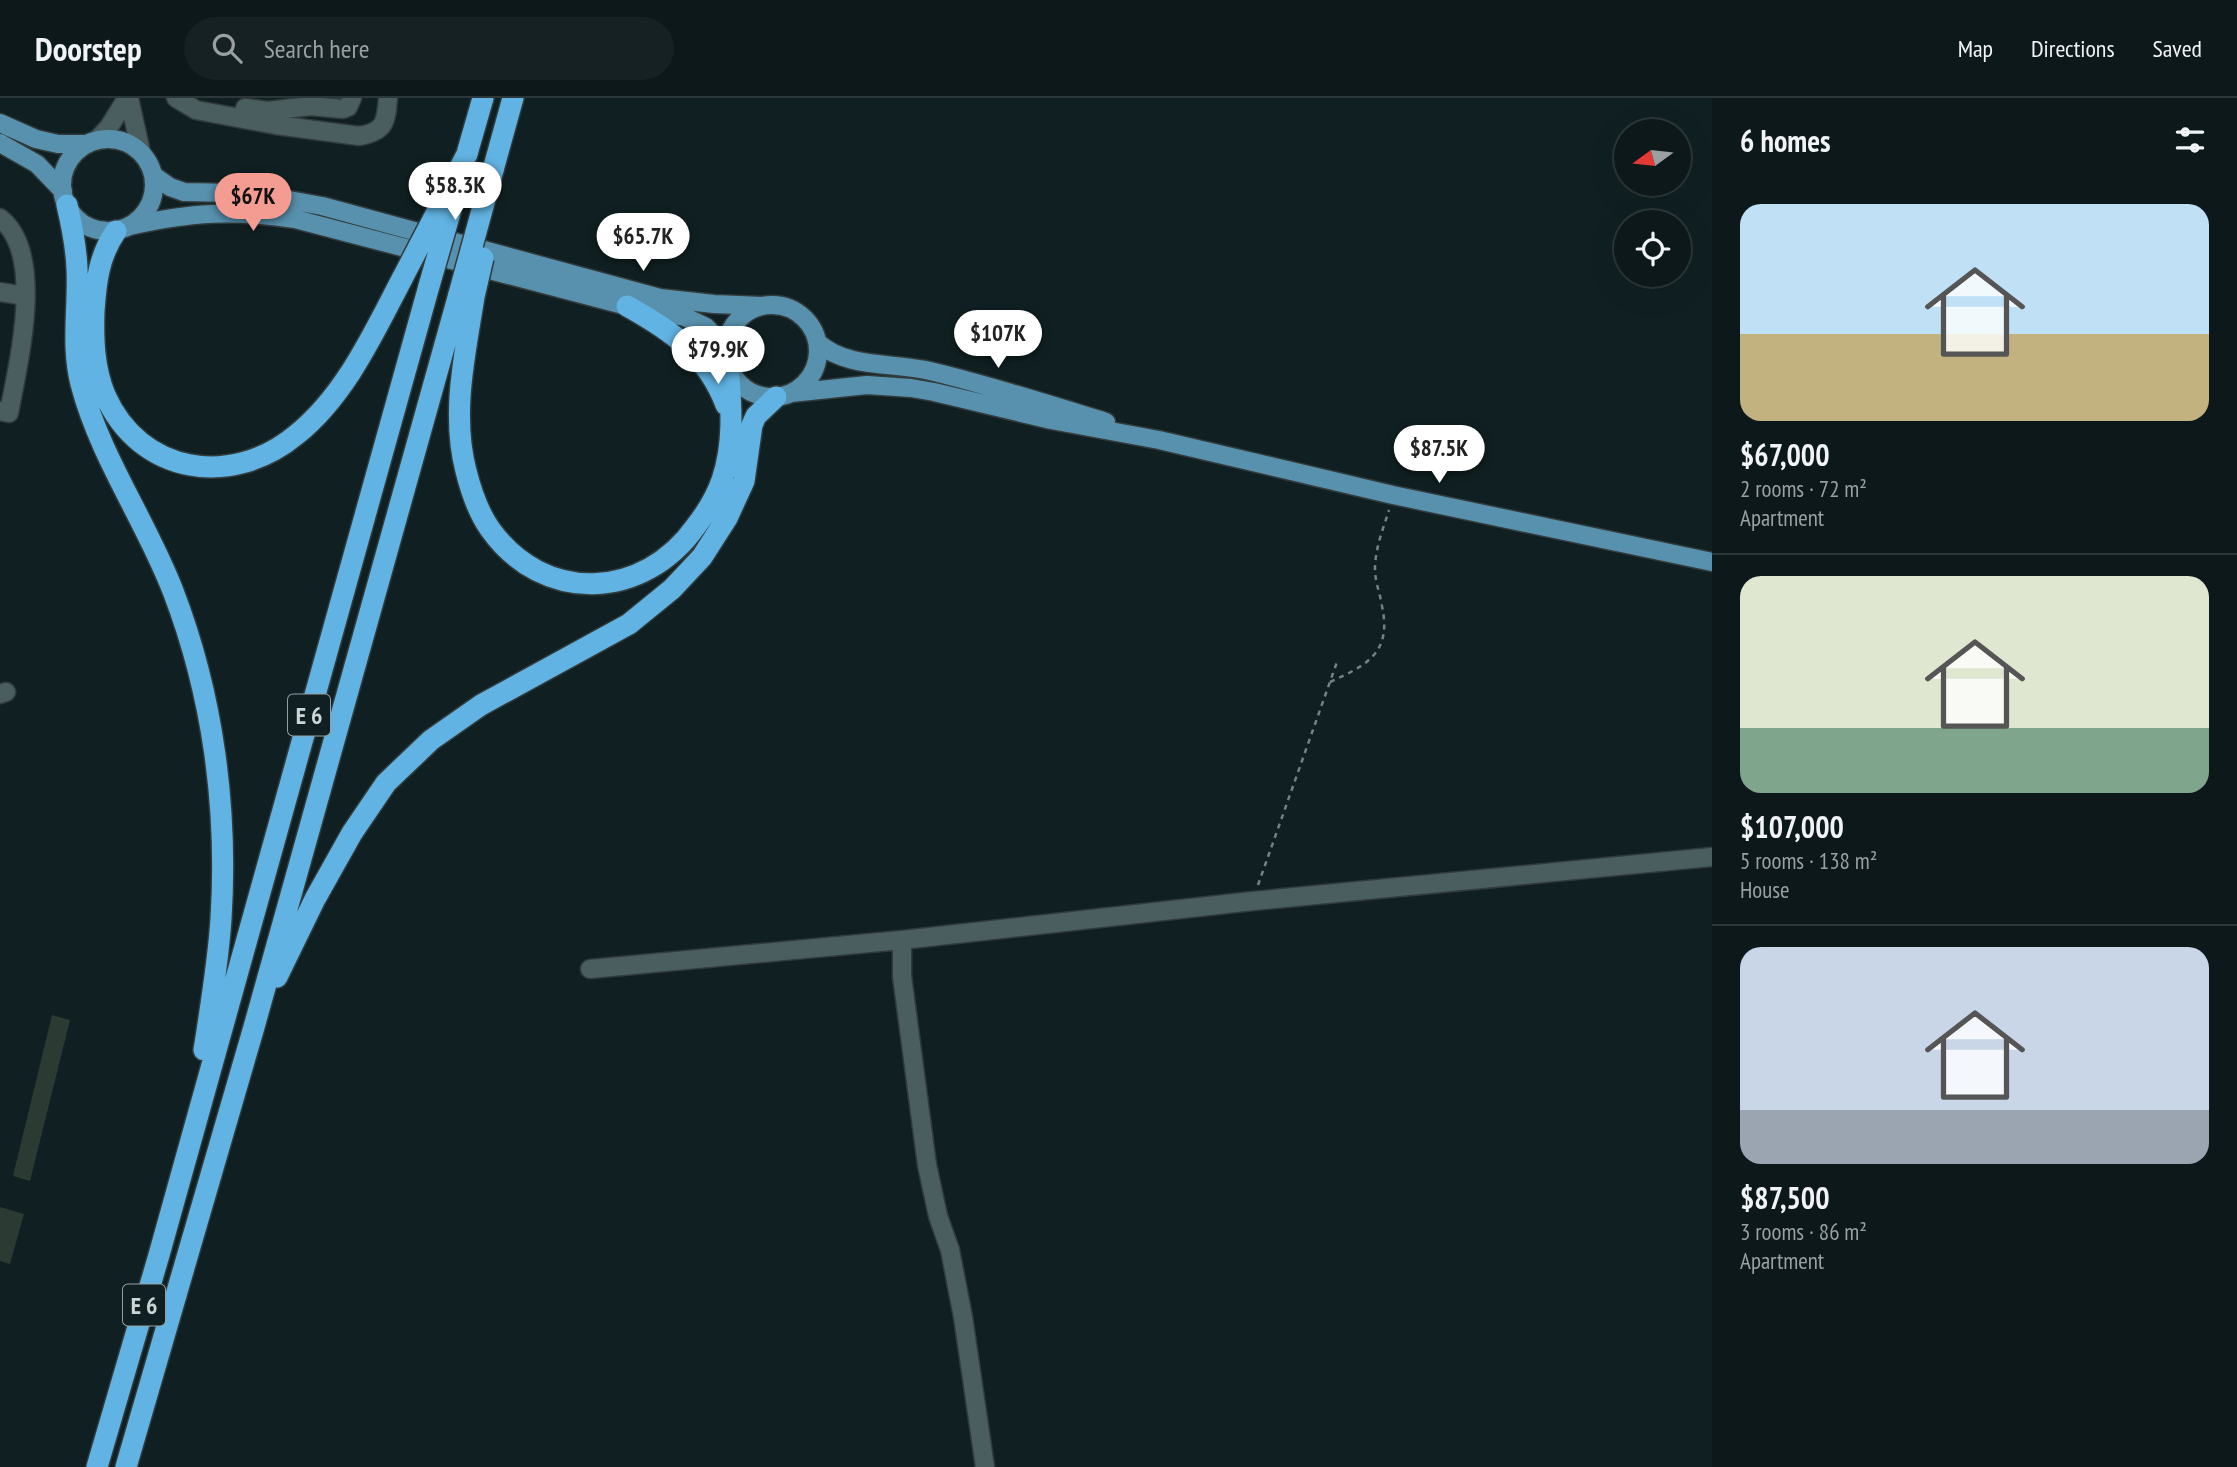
<!DOCTYPE html>
<html lang="en">
<head>
<meta charset="utf-8">
<style>
	:root { --surface:#0c181a; --page:#152123; --text:#f1f3f6; --muted:#9aa0a2; --line:#2c3739; --accent:#f59c92 }
	body { margin:0; font-family:"PT Sans Narrow",sans-serif; background:var(--page); color:var(--text); height:100vh; display:flex; flex-direction:column; font-size:26px; white-space:nowrap }
	* { box-sizing:border-box; margin:0 }
	p { font-size:23px; color:var(--muted) }
	.icon { flex:none; width:38px; height:38px; fill:none; stroke:currentColor; stroke-width:2; stroke-linecap:round; stroke-linejoin:round }
	.map { position:relative; flex:1; overflow:hidden }
	.sheet { display:flex; flex-direction:column; background:var(--surface); width:525px }
	.sheet>* { flex:none }
	.needle { width:46px; rotate:255deg }
	.fabs { position:absolute; left:1614px; top:21px; display:grid; gap:14px }
	.fabs a { display:grid; place-items:center; width:77px; height:77px; border-radius:50%; background:var(--surface); box-shadow:0 7px 28px #0002,0 0 0 2px var(--line); font-size:35px }
	.price { position:absolute; translate:-50% -60px; padding:0 16px; border-radius:24px; background:#fff; color:#222; font-size:23px; line-height:46px; filter:drop-shadow(0 2px 4px #0008) }
	.price::after { content:''; position:absolute; left:50%; top:42px; width:21px; height:16px; margin-left:-10px; background:inherit; clip-path:polygon(0 0,100% 0,50% 100%) }
	.price.active { background:var(--accent); color:#111 }
	ul { padding:0; list-style:none }
	li { display:grid; align-content:center; gap:14px; height:371px; padding:0 28px }
	li+li { border-top:2px solid var(--line) }
	li span { display:grid; place-items:center; height:217px; border-radius:21px; color:#555 }
	li>.icon { margin-inline-start:auto }
	span .icon { width:126px; height:126px; fill:#fffc; stroke-width:1 }
	li b { font-size:30px }
	h2 { display:flex; justify-content:space-between; align-items:center; height:84px; padding:0 28px; font-size:30px }
	header { display:flex; align-items:center; gap:42px; box-sizing:border-box; height:98px; padding:0 35px; background:var(--surface); border-bottom:2px solid var(--line) }
	header strong { font-size:33px }
	nav { display:flex; gap:38px; margin-inline-start:auto; font-size:24px }
	.search { width:490px; height:63px; background:var(--page); display:flex; align-items:center; gap:18px; box-sizing:border-box; padding:0 24px; border-radius:38px; color:var(--muted); font-size:26px }
	main { display:flex; flex:1; min-height:0 }
	.map>svg:first-child { display:block }
	.building { fill:#2b3a33 }
	.lines { fill:none; stroke-linecap:round; stroke-linejoin:round }
	.minor-casing { stroke:#313b3c; stroke-width:21 }
	.major-casing { stroke:#313b3c; stroke-width:21 }
	.highway-casing { stroke:#313b3c; stroke-width:24 }
	.path { stroke:#758283; stroke-width:2.5; stroke-dasharray:5 5; stroke-linecap:butt }
	.minor { stroke:#4b5e5f; stroke-width:18 }
	.major { stroke:#5891ae; stroke-width:18 }
	.highway { stroke:#61b3e3; stroke-width:21 }
	.highway-bridge-casing { stroke:#313b3c; stroke-width:24; stroke-linecap:butt }
	.highway-bridge { stroke:#61b3e3; stroke-width:21 }
	.labels { text-anchor:middle; dominant-baseline:central; stroke-width:5; stroke-linejoin:round; paint-order:stroke }
	.shield { fill:#102022; stroke:#939fa0; stroke-width:2 }
	.shield-label { font-size:24px; font-weight:bold; fill:#cbd5d6 }
</style>
</head>
<body>
<header>
<strong>Doorstep</strong>
<div class="search"><svg class="icon" aria-label="search" viewBox="0 0 24 24"><circle cx="10" cy="10" r="6"/><path d="M15 15l6 6"/></svg>Search here</div>
<nav><a>Map</a><a>Directions</a><a>Saved</a></nav>
</header>
<main>
<div class="map">
<svg width="1712" height="1369" viewBox="0 0 1712 1369">
	<rect width="100%" height="100%" fill="#102022"/>
	<!-- building -->
	<path class="building" d="M52,917L70,922L30,1083L13,1078Z
		M0,1109L24,1116L10,1166L0,1163Z"/>
	<g class="lines">
		<defs>
			<path id="minor" d="M129,0L141,54
				M176,0L196,12L276,27L359,38C385,34 386,24 388,0
				M245,10L268,13L310,8L343,11L348,9L352,0
				M96,43L109,29L127,0
				M0,120C46,156 18,265 9,315L0,313
				M0,194L25,198
				M0,596L6,594
				M902,842V878L927,1067L938,1118L950,1152L963,1219L985,1369
				M590,871L902,842L1253,803L1712,759"/>
			<path id="major" d="M0,25L36,41L58,46H88
				M62 87a46 46 0 1 1 92 0a46 46 0 1 1-92 0Z
				M0,45L37,66L63,93
				M153,77L170,89L184,94L233,95L262,97L322,108L660,200L714,206L762,208
				M130,128C193,114 231,112 295,121L627,208L685,219L706,229L726,250
				M726 253a46 46 0 1 1 92 0a46 46 0 1 1-92 0Z
				M817,244C847,271 892,264 930,273C989,287 1048,306 1106,324
				M791,295L867,287L911,290L934,294L1051,322L1159,342L1393,397L1712,464"/>
			<path id="highway" d="M493,72L513,0
				M462,73L483,0
				M67,107C72,128 76,148 77,170C79,208 71,247 81,286C100,359 146,423 173,493C213,597 228,710 221,821C218,865 211,908 204,952
				M116,133C99,158 96,183 94,213C93,242 94,270 105,297C140,377 232,390 296,337C346,297 374,234 403,179
				M474,199C465,256 451,316 466,373C471,393 478,414 490,431C544,507 644,502 696,428C707,414 716,399 722,382C735,344 731,305 728,266
				M627,208C672,233 707,257 726,307
				M277,879L315,801L352,735L386,685L431,642L481,607L629,526L672,491L702,459L727,420L744,383L752,327L756,318L776,299
				M97,1369L159,1157L429,188
				M126,1369L254,929L459,196"/>
		</defs>
		<!-- minor casing -->
		<use href="#minor" class="minor-casing"/>
		<!-- major casing -->
		<use href="#major" class="major-casing"/>
		<!-- highway casing -->
		<use href="#highway" class="highway-casing"/>
		<!-- path -->
		<path class="path" d="M1330,584C1367,567 1392,555 1382,508C1380,495 1375,484 1375,471C1375,451 1383,431 1389,412
			M1258,787L1337,564"/>
		<!-- minor -->
		<use href="#minor" class="minor"/>
		<!-- major -->
		<use href="#major" class="major"/>
		<!-- highway -->
		<use href="#highway" class="highway"/>
		<defs>
			<path id="highway-bridge" d="M403,179L467,56
				M429,188L454,101
				M459,196L493,72
				M474,199L483,160"/>
		</defs>
		<!-- highway-bridge casing -->
		<use href="#highway-bridge" class="highway-bridge-casing"/>
		<!-- highway-bridge -->
		<use href="#highway-bridge" class="highway-bridge"/>
	</g>
	<g class="labels">
		<!-- shield labels -->
		<g class="shield">
			<rect x="288" y="596.5" width="42" height="41" rx="5"/>
			<rect x="123" y="1186.5" width="42" height="41" rx="5"/>
		</g>
		<g class="shield-label">
			<text x="309" y="617">E 6</text>
			<text x="144" y="1207">E 6</text>
		</g>
	</g>
</svg>
<div class="fabs">
<a><svg class="needle" viewBox="-14 -14 28 28"><path d="M0-13l5 13h-10z" fill="#e53935"/><path d="M0 13l5-13h-10z" fill="#9aa0a2"/></svg></a>
<a><svg class="icon" aria-label="locate" viewBox="0 0 24 24"><circle cx="12" cy="12" r="6"/><path d="M12 2v4M12 18v4M2 12h4M18 12h4"/></svg></a>
</div>
<b class="price" style="left:455px;top:124px">$58.3K</b>
<b class="price active" style="left:253px;top:135px">$67K</b>
<b class="price" style="left:643px;top:175px">$65.7K</b>
<b class="price" style="left:998px;top:272px">$107K</b>
<b class="price" style="left:718px;top:288px">$79.9K</b>
<b class="price" style="left:1439px;top:387px">$87.5K</b>
</div>
<section class="sheet">
<h2>6 homes<svg class="icon" aria-label="filters" viewBox="0 0 24 24"><path d="M4 7h16M4 17h16"/><circle cx="9" cy="7" r="2"/><circle cx="15" cy="17" r="2"/></svg></h2>
<ul>
<li><span style="background:linear-gradient(#bfe0f5 60%,#c2b280 0)"><svg class="icon" aria-label="home" viewBox="0 0 24 24"><path d="M3 11l9-7 9 7M6 9v11h12V9"/></svg></span><div><b>$67,000</b><p>2 rooms · 72 m²</p><p>Apartment</p></div></li>
<li><span style="background:linear-gradient(#dfe7d0 70%,#7fa58c 0)"><svg class="icon" aria-label="home" viewBox="0 0 24 24"><path d="M3 11l9-7 9 7M6 9v11h12V9"/></svg></span><div><b>$107,000</b><p>5 rooms · 138 m²</p><p>House</p></div></li>
<li><span style="background:linear-gradient(#c9d6e8 75%,#9aa5b1 0)"><svg class="icon" aria-label="home" viewBox="0 0 24 24"><path d="M3 11l9-7 9 7M6 9v11h12V9"/></svg></span><div><b>$87,500</b><p>3 rooms · 86 m²</p><p>Apartment</p></div></li>
</ul>
</section>
</main>
</body>
</html>
